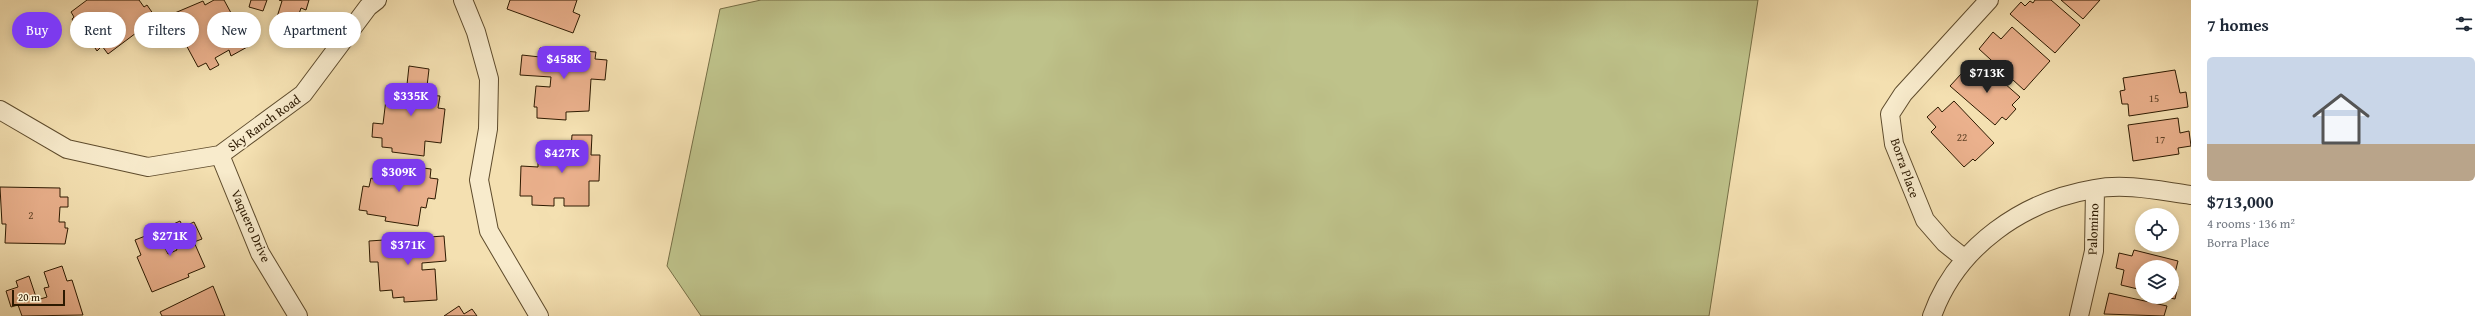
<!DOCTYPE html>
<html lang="en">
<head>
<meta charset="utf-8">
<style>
	:root { --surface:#fff; --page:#f6f6f7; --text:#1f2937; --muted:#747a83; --accent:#7c3aed }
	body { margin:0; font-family:"Gentium Book Plus",serif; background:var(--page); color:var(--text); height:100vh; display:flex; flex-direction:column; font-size:15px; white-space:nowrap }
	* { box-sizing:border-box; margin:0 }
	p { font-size:13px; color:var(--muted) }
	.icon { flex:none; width:22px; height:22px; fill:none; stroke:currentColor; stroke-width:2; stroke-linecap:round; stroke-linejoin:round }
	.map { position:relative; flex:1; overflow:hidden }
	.details { display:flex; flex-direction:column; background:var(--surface); width:300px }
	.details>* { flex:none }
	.top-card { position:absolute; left:12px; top:12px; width:380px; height:36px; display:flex; gap:8px }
	.buttons { position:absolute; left:2135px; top:208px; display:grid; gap:8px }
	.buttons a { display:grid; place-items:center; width:44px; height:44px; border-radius:50%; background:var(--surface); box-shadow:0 2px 10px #0003; font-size:20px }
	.scale { position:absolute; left:12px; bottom:10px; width:53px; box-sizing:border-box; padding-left:4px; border:2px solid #2c1900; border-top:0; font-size:11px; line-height:14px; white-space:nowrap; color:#2c1900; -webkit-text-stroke:3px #f8ebcc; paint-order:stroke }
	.price { position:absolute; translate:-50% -34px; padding:0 9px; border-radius:8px; background:var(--accent); color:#fff; font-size:13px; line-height:26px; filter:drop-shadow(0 1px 2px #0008) }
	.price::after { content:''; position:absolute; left:50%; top:24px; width:12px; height:9px; margin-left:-6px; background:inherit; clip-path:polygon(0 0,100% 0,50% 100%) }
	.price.current { background:#222; color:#fff }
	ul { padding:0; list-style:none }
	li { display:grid; align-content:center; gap:8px; height:212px; padding:0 16px }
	li span { display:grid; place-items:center; height:124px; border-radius:6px; color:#555 }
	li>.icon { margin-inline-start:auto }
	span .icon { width:72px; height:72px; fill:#fffc; stroke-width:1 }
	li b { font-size:17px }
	h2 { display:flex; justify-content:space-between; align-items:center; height:48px; padding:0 16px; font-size:17px }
	.tag { padding:0 14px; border-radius:18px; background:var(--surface); box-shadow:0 2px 10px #0003; font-size:14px; line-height:36px }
	.tag.current { background:var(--accent); color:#fff }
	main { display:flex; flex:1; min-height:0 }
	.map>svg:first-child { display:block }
	.green { fill:#bec28a; stroke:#756e45 }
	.building { fill:#ebb18d; stroke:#2c1900 }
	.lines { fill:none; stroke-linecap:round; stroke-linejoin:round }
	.minor-casing { stroke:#5e4b2c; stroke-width:20 }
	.minor { stroke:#f8ebcc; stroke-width:18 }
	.labels { text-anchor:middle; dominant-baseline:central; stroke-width:4; stroke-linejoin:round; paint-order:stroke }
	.number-label { font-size:11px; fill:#5c3f23 }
	.street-label { font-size:13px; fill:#2c1900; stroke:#f8ebcc }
</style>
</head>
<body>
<main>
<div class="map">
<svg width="2191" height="316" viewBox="0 0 2191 316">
	<rect width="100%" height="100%" fill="#f4e0b1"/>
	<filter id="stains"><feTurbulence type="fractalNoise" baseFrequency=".005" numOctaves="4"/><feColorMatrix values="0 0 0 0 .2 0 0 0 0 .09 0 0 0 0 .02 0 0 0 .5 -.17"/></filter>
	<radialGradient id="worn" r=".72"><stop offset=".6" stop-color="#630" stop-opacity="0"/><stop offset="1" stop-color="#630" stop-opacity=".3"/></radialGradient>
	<!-- green -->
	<path class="green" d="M761,0H1758L1709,316H701L667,266L720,9Z"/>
	<!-- building -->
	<path class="building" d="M87,0H139L144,7L147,5L156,18L108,54L102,46L97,51L91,42L96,38L87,26L83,29L80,25L77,27L72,19L74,17L71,12Z
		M214,0H224L249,46L231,56L229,50L215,58L219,65L210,70L206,63L198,67L170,15L203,1L205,5Z
		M251,0H267L263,11L249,7Z
		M279,0H309L306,10L301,8L296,23L277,17L282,1Z
		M510,0H577L573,12L580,15L573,33L507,9Z
		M2035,0H2051L2080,25L2055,53L2010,14L2021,2L2025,6L2030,1L2033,3Z
		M2061,0H2100L2083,19Z
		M2012,27L2050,61L2024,90L1979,49L1993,32L2001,39Z
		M540,48L596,52L595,59L607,60L605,80L591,79L589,111L566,112V120L537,118V107H534L536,86L550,87L551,77L520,75L522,55L540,57Z
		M1980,62L2020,97L2012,105L2016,109L2006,120L2002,117L1995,125L1950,86L1961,74L1966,79Z
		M409,66L429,69L426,95L440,96L438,108L445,109L441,143L425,141L424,156L392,152V148L382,147V138L372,137L373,123L383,124L387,91L406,94Z
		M2175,70L2180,93L2186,92L2188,107L2129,116L2128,104H2122L2120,91L2125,90L2123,78Z
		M1954,101L1994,143L1975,161L1973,159L1964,167L1931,132L1936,127L1927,117L1938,107L1942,112Z
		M2178,118L2180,133L2189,131L2191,146L2178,148L2179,154L2133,161L2128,125Z
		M572,135H592L591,155H600L599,181H589V206H564V198H554V206L532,205V196H520L521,166L538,167V148L571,149Z
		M376,162L431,169L430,178L438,179L435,199L428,198L426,208L421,207L418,226L385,221L386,217L367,214V211L359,210L363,186L369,187L371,178L373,179Z
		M0,187L60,188V197H68V207H60L59,222H65V228H68L65,244L5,243L6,224H2Z
		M180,221L183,227L194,222L202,239L194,242L205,267L188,274L189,277L152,292L137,257L141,255L135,240L153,233L159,248L164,246L168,254L177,250L167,227Z
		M444,236L446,261L422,263V270L435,269L437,300L404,302V297L393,298L392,290L380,291L378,262H370L369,241Z
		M2134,250L2178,261L2172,285L2178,286L2175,299L2165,297H2172V267H2142V290L2121,285L2124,270L2116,268L2119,253L2132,256Z
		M62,266L67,281L72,280L83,315L22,316L18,305L11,307L6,291L18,287L16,281L29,276L37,300L47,297L44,288L49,287L44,272Z
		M213,286L225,316H162L160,312Z
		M2109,293L2167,306L2164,316L2104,314Z
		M459,306L464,314L472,309L477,316H444Z"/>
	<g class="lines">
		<defs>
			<path id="minor" d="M463,0L476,32L489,79L488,129L479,180L489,231L539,316
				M0,110L67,149L148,167L220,155L303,94L368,7L377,0
				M220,155L260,253L298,316
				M1965,259L1945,243L1925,220L1894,144L1890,114L1903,94L1989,0
				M1932,316C1957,246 2023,201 2094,189C2126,183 2160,191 2191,195
				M2079,316L2094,251L2095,189"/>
		</defs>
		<!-- minor casing -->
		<use href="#minor" class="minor-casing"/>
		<!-- minor -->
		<use href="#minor" class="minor"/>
	</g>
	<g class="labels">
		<!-- number labels -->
		<g class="number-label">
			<text x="2154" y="98">15</text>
			<text x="1962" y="137">22</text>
			<text x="2160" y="139">17</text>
			<text x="31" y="215">2</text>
		</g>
		<!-- street labels -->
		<g class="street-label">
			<text transform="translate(264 123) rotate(-36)">Sky Ranch Road</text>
			<text transform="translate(1905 168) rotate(71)">Borra Place</text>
			<text transform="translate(251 226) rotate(66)">Vaquero Drive</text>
			<text transform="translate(2093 229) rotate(-88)">Palomino</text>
		</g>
	</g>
	<rect width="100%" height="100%" filter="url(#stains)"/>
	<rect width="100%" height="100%" fill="url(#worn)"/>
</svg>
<div class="buttons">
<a><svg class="icon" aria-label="locate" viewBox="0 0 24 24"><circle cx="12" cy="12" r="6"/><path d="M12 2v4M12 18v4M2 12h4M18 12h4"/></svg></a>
<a><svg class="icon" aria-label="layers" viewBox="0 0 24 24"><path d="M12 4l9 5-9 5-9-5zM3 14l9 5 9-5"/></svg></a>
</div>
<div class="scale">20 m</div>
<b class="price" style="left:564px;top:80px">$458K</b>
<b class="price current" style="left:1987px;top:94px">$713K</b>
<b class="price" style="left:411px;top:117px">$335K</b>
<b class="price" style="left:562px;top:174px">$427K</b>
<b class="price" style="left:399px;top:193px">$309K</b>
<b class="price" style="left:170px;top:257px">$271K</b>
<b class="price" style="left:408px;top:266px">$371K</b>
<div class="top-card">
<a class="tag current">Buy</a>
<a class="tag">Rent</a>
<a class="tag">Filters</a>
<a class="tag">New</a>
<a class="tag">Apartment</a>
</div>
</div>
<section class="details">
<h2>7 homes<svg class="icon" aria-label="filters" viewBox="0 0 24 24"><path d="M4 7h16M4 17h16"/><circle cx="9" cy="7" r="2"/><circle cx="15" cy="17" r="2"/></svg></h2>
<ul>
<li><span style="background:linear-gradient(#c9d6e8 70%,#b9a48a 0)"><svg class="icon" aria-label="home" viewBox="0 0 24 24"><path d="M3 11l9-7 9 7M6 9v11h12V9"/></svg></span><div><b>$713,000</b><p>4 rooms · 136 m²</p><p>Borra Place</p></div></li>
</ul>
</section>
</main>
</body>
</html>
